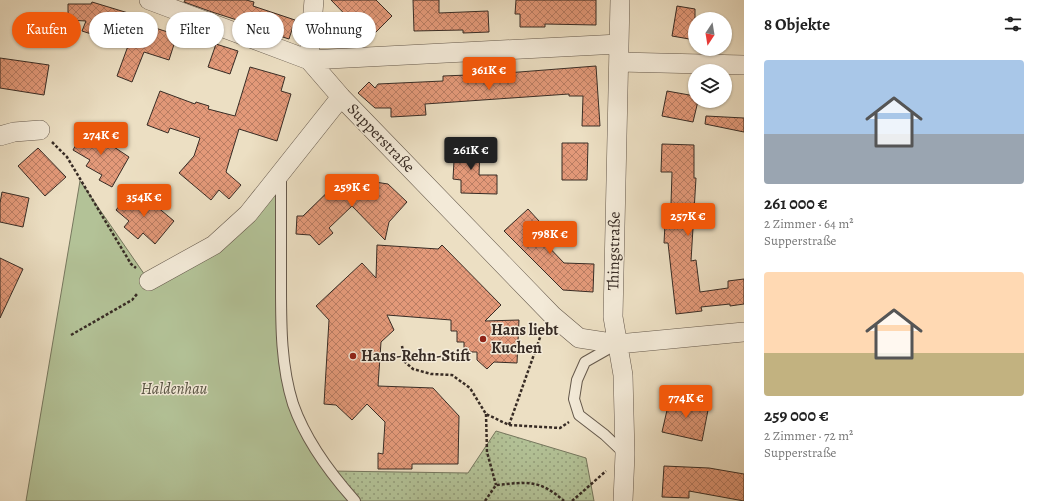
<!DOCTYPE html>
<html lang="de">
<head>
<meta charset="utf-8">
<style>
	:root { --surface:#fff; --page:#f2f2f2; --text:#222; --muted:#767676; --accent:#ea580c }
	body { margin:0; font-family:Alegreya,serif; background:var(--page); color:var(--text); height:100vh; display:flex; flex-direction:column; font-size:15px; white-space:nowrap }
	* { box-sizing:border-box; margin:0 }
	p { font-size:13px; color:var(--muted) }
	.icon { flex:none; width:22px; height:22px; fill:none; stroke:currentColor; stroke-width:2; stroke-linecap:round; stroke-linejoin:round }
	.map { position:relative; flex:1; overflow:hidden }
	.sheet { display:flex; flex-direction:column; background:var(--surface); width:300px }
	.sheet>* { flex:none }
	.banner { position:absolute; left:12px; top:12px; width:380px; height:36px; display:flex; gap:8px }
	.needle { width:26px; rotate:192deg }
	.tools { position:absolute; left:688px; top:12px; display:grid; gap:8px }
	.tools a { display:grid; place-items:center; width:44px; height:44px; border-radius:50%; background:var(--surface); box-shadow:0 1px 3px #0004; font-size:20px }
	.price { position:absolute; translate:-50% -34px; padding:0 9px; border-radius:4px; background:var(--accent); color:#fff; font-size:13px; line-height:26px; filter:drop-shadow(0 1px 2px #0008) }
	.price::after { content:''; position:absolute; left:50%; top:24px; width:12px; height:9px; margin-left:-6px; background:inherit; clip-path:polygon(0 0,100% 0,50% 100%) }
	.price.active { background:#222; color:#fff }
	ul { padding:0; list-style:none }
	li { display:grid; align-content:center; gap:8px; height:212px; padding:0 20px }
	li span { display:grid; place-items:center; height:124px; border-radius:4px; color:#555 }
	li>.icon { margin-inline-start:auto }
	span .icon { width:72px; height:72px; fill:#fffc; stroke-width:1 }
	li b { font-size:17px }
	h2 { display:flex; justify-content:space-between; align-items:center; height:48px; padding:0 20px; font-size:17px }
	.tag { padding:0 14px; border-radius:18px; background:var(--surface); box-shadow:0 1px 3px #0004; font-size:14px; line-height:36px }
	.tag.active { background:var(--accent); color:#fff }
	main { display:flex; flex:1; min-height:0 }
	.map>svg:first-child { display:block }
	.green { fill:#b3c297; stroke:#76775e }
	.park { fill:url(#park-dots); stroke:#76775e }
	.building { fill:url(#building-cross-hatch); stroke:#382c25 }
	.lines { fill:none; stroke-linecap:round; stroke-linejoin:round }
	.service-casing { stroke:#65594c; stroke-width:12 }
	.minor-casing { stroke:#65594c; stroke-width:20 }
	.path { stroke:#382c25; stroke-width:2.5; stroke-dasharray:3 2; stroke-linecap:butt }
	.service { stroke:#f3ead8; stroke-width:10 }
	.minor { stroke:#f3ead8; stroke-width:19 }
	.poi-dot { fill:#8f2418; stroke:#f3ead8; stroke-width:1.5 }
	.labels { text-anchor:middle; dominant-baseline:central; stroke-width:3; stroke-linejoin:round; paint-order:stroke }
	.street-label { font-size:16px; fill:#382c25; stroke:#f3ead8 }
	.poi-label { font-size:16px; font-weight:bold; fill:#382c25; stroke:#f3ead8; text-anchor:start }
	.park-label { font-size:16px; font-style:italic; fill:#575242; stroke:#f3ead8 }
</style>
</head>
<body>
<main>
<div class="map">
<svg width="744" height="501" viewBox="0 0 744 501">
	<defs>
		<pattern id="park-dots" width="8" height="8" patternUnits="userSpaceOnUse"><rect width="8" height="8" fill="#b3c297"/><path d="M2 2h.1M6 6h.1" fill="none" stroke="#939e7b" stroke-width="1.8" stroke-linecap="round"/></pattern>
		<pattern id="building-cross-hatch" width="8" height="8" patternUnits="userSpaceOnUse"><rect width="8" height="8" fill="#e39979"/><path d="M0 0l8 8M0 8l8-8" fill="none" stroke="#b97d63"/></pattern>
	</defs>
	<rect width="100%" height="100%" fill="#ecdfc3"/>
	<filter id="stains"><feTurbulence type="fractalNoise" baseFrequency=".005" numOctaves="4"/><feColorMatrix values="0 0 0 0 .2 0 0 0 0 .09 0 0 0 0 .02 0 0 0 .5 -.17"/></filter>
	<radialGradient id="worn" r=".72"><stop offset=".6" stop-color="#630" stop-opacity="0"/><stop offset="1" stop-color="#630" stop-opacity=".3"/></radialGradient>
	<!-- green -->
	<path class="green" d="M281,172L283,363L310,442L355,501H26L80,181L149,281L214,245Z"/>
	<!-- park -->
	<path class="park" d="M496,431L586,458L594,501H355L329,471L468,473Z"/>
	<!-- building -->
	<path class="building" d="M185,0H246L254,2L253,6L295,20L289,39L267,32L268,30L212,12L184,2Z
		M331,0H376L392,16L369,39Z
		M413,0H439V13L488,11L489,32L463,33V30L414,31Z
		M516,0H596V25L545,24V27H520V14H515Z
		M92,2L148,19L146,25L177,35L169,60L144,52L132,82L117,76L128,46L82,31L86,21L68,20V4H91Z
		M677,6L695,9V40L672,36Z
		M216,44L238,51L230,74L208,67Z
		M0,58L49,65L44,95L0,88Z
		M596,66L600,126H582L583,96H569V94L425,104L426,115L391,117V108H375L358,93L369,82L375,88L378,84L443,81V76L468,75V76Z
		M250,67L285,77L281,91L291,94L277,141L239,129L226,172L241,185L229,199L219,190L211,200L179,173L194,156L200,138L170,128L168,133L147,125L160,91L195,104L196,102L209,106L208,109L235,116Z
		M667,91L695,96V101H698L693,122L662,116Z
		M706,116L744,118V132L705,124Z
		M86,127L103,137L102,139L129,157L112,187L99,180L102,175L86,166L90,160L73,150Z
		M562,143H588L587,180H562Z
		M662,144L694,145V178H696L691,261L696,260L700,292L728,288V281L744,279V304L730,306V304L701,307L702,311L676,314L668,243H664L666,204H671L672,172H661Z
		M450,146L480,147L479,175H497V194L461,193V180L453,179L454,161H449Z
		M38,148L66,177L45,196L18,166Z
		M343,177L388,184L407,202L389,222L385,240L352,206L329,228L333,233L319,245L310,235L296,234L297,216H303Z
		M2,192L29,198L23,227L0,222V203Z
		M129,194L138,202L144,196L174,221L155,244L143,233L138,239L124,227L129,221L116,210Z
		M528,209L550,233L542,240L564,263L594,264L593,292L563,290L504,231Z
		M377,245L438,249L442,245L501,305L485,321L519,320L517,363L494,362L487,369L477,360V352H464V342H457V331H451V320L387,315L394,330L381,342L378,386L433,388L459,416L458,464H412V469H378V453L383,454L385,422L367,404L352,420L336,405L324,404L329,320L316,306L362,263L376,278Z
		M0,258L23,269L0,318Z
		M670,397L709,405L702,441L662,432Z
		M664,466L709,468L744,474V501L689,491V498L662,497Z"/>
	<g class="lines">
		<defs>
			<path id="service" d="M281,174C281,212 281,249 281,287C281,326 281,366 293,404C306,441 329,472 355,501
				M615,345L585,362L577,380L574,399L579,415L605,435L625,454"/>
			<path id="minor" d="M149,0L309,60L341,97L553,316L579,338L618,344L744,332
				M314,0L309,60L619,44
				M620,0L613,317L623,375L625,454L623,501
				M619,62L744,65
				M0,136L14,132L40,130
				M149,281L214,245L248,214L341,97"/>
		</defs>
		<!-- service casing -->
		<use href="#service" class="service-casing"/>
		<!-- minor casing -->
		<use href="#minor" class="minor-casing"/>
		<!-- path -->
		<path class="path" d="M52,142L67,157L131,264L136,268
			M71,335L132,300L137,294
			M402,346L405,362L413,369L431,374L452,375L470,388L486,414L509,425L560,428L569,422
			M486,414L487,452L496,485
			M509,425L543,329
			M485,501L496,485C528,482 539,479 564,501
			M572,501L606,471"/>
		<!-- service -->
		<use href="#service" class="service"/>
		<!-- minor -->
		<use href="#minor" class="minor"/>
	</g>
	<!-- markers -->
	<g class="poi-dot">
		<circle cx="483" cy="339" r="4"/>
		<circle cx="353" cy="356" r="4"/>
	</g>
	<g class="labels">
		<!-- street labels -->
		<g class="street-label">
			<text transform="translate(381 138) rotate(46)">Supperstraße</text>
			<text transform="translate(614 251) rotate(-89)">Thingstraße</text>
		</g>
		<!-- poi labels -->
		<g class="poi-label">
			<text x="491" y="330">Hans liebt<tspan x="491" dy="18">Kuchen</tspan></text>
			<text x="361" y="356">Hans-Rehn-Stift</text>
		</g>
		<!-- park labels -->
		<g class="park-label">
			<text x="174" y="389">Haldenhau</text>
		</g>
	</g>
	<rect width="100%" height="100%" filter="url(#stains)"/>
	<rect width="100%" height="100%" fill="url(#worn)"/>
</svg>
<div class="tools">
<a><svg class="needle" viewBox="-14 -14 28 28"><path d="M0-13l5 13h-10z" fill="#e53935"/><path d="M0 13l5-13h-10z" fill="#767676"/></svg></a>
<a><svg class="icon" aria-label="layers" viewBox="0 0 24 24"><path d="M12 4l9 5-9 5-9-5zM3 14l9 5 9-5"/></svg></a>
</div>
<b class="price" style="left:489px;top:91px">361K €</b>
<b class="price" style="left:101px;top:156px">274K €</b>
<b class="price active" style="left:471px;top:171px">261K €</b>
<b class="price" style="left:352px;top:208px">259K €</b>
<b class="price" style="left:144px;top:218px">354K €</b>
<b class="price" style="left:688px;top:237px">257K €</b>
<b class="price" style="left:550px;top:255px">798K €</b>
<b class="price" style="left:686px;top:419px">774K €</b>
<div class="banner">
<a class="tag active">Kaufen</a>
<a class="tag">Mieten</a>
<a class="tag">Filter</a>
<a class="tag">Neu</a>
<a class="tag">Wohnung</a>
</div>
</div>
<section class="sheet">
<h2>8 Objekte<svg class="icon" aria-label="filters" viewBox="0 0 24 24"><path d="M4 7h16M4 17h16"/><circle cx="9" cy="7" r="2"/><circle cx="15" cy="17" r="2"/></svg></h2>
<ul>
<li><span style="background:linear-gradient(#a9c7e8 60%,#9aa5b1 0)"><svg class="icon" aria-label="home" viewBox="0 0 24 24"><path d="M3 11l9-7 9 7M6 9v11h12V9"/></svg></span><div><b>261 000 €</b><p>2 Zimmer · 64 m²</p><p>Supperstraße</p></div></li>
<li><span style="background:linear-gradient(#ffd9b3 65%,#c2b280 0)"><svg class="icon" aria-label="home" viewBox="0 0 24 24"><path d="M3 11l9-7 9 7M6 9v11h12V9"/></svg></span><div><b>259 000 €</b><p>2 Zimmer · 72 m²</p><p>Supperstraße</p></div></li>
</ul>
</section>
</main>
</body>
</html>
